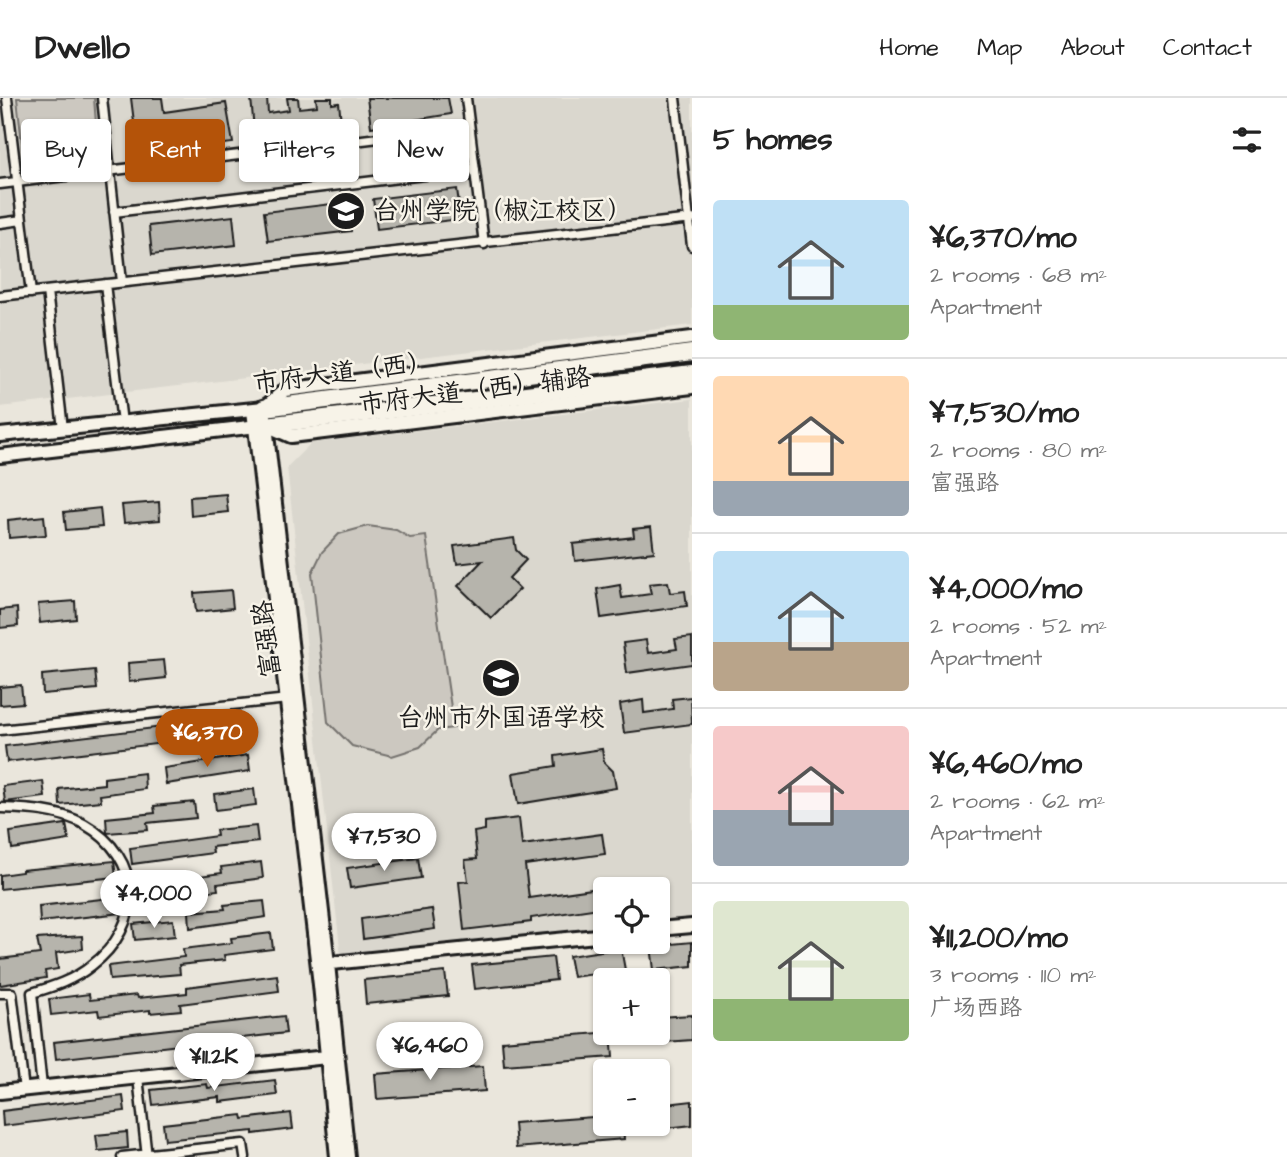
<!DOCTYPE html>
<html lang="en">
<head>
<meta charset="utf-8">
<style>
	:root { --surface:#fff; --page:#f2f2f2; --text:#222; --muted:#767676; --line:#e0e0e0; --accent:#b45309 }
	body { margin:0; font-family:"Architects Daughter","LXGW WenKai TC",sans-serif; background:var(--page); color:var(--text); height:100vh; display:flex; flex-direction:column; font-size:26px; white-space:nowrap }
	* { box-sizing:border-box; margin:0 }
	p { font-size:23px; color:var(--muted) }
	.icon { flex:none; width:38px; height:38px; fill:none; stroke:currentColor; stroke-width:2; stroke-linecap:round; stroke-linejoin:round }
	.map { position:relative; flex:1; overflow:hidden }
	.details { display:flex; flex-direction:column; background:var(--surface); width:595px }
	.details>* { flex:none }
	.banner { position:absolute; left:21px; top:21px; width:565px; height:63px; display:flex; gap:14px }
	.controls { position:absolute; left:593px; top:779px; display:grid; gap:14px }
	.controls a { display:grid; place-items:center; width:77px; height:77px; border-radius:7px; background:var(--surface); box-shadow:0 2px 5px #0004; font-size:35px }
	.price { position:absolute; translate:-50% -60px; padding:0 16px; border-radius:24px; background:#fff; color:#222; font-size:23px; line-height:46px; filter:drop-shadow(0 2px 4px #0008) }
	.price::after { content:''; position:absolute; left:50%; top:42px; width:21px; height:16px; margin-left:-10px; background:inherit; clip-path:polygon(0 0,100% 0,50% 100%) }
	.price.active { background:var(--accent); color:#fff }
	ul { padding:0; list-style:none }
	li { display:flex; align-items:center; gap:21px; height:175px; padding:0 21px }
	li+li { border-top:2px solid var(--line) }
	li span { display:grid; place-items:center; flex:none; width:196px; height:140px; border-radius:7px; color:#555 }
	li>.icon { margin-inline-start:auto }
	span .icon { width:84px; height:84px; fill:#fffc; stroke-width:1 }
	li b { font-size:30px }
	h2 { display:flex; justify-content:space-between; align-items:center; height:84px; padding:0 21px; font-size:30px }
	.pill { padding:0 24px; border-radius:7px; background:var(--surface); box-shadow:0 2px 5px #0004; font-size:24px; line-height:63px }
	.pill.active { background:var(--accent); color:#fff }
	header { display:flex; align-items:center; gap:42px; box-sizing:border-box; height:98px; padding:0 35px; background:var(--surface); border-bottom:2px solid var(--line) }
	header strong { font-size:33px }
	nav { display:flex; gap:38px; margin-inline-start:auto; font-size:24px }
	main { display:flex; flex:1; min-height:0 }
	.map>svg:first-child { display:block }
	.built { fill:#dad7ce }
	.green { fill:#ccc8c0; stroke:#74726e; stroke-width:2 }
	.building { fill:#b6b4ac; stroke:#1c1c1c; stroke-width:2 }
	.lines { fill:none; stroke-linecap:round; stroke-linejoin:round }
	.street-casing { stroke:#1c1c1c; stroke-width:13 }
	.secondary-casing { stroke:#1c1c1c; stroke-width:18 }
	.primary-casing { stroke:#1c1c1c; stroke-width:18 }
	.highway-casing { stroke:#1c1c1c; stroke-width:21 }
	.street { stroke:#f7f3e8; stroke-width:8 }
	.secondary { stroke:#f7f3e8; stroke-width:12 }
	.primary { stroke:#f7f3e8; stroke-width:12 }
	.highway { stroke:#f7f3e8; stroke-width:16 }
	.labels { text-anchor:middle; dominant-baseline:central; stroke-width:5; stroke-linejoin:round; paint-order:stroke }
	.poi-label { font-size:26px; fill:#1c1c1c; stroke:#f7f3e8; text-anchor:start }
	.street-label { font-size:26px; fill:#1c1c1c; stroke:#f7f3e8 }
</style>
</head>
<body>
<header>
<strong>Dwello</strong>
<nav><a>Home</a><a>Map</a><a>About</a><a>Contact</a></nav>
</header>
<main>
<div class="map">
<svg width="692" height="1059" viewBox="0 0 692 1059">
	<rect width="100%" height="100%" fill="#eae6dc"/>
	<filter id="ink" filterUnits="userSpaceOnUse"><feTurbulence type="fractalNoise" baseFrequency=".0143" numOctaves="2"/><feDisplacementMap in="SourceGraphic" scale="14" xChannelSelector="R" yChannelSelector="G"/><feConvolveMatrix kernelMatrix="1 2 1 2 8 2 1 2 1" color-interpolation-filters="sRGB"/></filter>
	<g filter="url(#ink)">
		<!-- built -->
		<path class="built" d="M0,0H692V227L0,309Z
			M692,301V820L658,825V791H606L605,832L342,868L287,369L311,345Z"/>
		<!-- green -->
		<path class="green" d="M17,0H94L99,64L25,73Z
			M368,428L396,432L410,440L426,438L454,630L438,632L420,649L392,658L352,648L328,624L312,475L322,454L339,436Z"/>
		<!-- building -->
		<path class="building" d="M131,0H162L164,14L226,5L233,45L138,56Z
			M251,0H267L268,15L289,12L287,0H298L299,10L317,8L316,0H332V6L339,5L342,33L255,42Z
			M367,0H448L451,16L371,29Z
			M457,91L461,121L377,131L373,101Z
			M348,104L351,133L268,143L264,114Z
			M233,118L236,147L152,157L149,128Z
			M226,396L228,414L191,418L190,399Z
			M159,404L160,422L124,425L122,407Z
			M100,410L102,429L66,432L64,414Z
			M44,418L46,437L9,440L8,422Z
			M651,429L654,454L575,463L573,446L634,439L633,431Z
			M514,440L516,452L526,462L509,480L520,491L491,520L458,488L482,463L457,466L454,448Z
			M668,484L670,495L685,493L687,508L601,520L597,491L620,487L622,500L651,496L649,486Z
			M231,492L233,510L196,514L194,495Z
			M75,503L76,521L40,525L38,506Z
			M17,510L18,528L0,530V512Z
			M692,539V566L627,575L623,545L646,542L648,555L677,551L675,541Z
			M164,562L166,580L129,584L128,565Z
			M95,572L97,591L43,596L42,577Z
			M21,587L23,605L0,607V589Z
			M691,599L692,626L624,635L620,606L643,602L644,615L673,611L672,601Z
			M245,619L247,635L7,664L5,648Z
			M602,651L604,664L613,673L616,690L518,706L513,675L556,668L555,658Z
			M248,657L250,673L166,686L164,670Z
			M144,675L145,691L100,697L101,703L60,707L59,691L104,686V680Z
			M43,683L45,699L5,704L3,688Z
			M254,691L256,707L216,712L214,696Z
			M194,704L196,720L147,725L148,732L107,735L106,720L155,715L154,708Z
			M519,720L522,747L602,736L605,756L525,767L529,800L606,789V809L531,820V824L464,832L459,784L468,783L465,762L477,761L474,734L485,732V724Z
			M66,726L69,742L12,751L10,734Z
			M256,728L258,744L212,749L213,755L132,766L130,750L217,738L216,732Z
			M418,760L421,780L350,790L347,770Z
			M114,763L116,779L0,791V777L22,774V772Z
			M261,764L263,780L217,786L218,792L168,798V804L137,806L136,790L177,786L176,781L222,775L221,769Z
			M119,799L121,815L40,824L39,808Z
			M264,803L266,819L190,830L189,814L225,811L224,807Z
			M432,811L435,831L363,841L361,821Z
			M173,822L175,838L135,842L133,826Z
			M271,835L273,851L224,857L225,862L179,867L180,876L110,882L108,868L184,859L183,851L232,845L231,840Z
			M82,838L83,851L56,855L58,871L45,873L46,880L0,887V861L40,856L37,841Z
			M692,844V868L654,872L651,848Z
			M621,850L625,872L573,879L569,858Z
			M553,859L556,882L475,891L472,867Z
			M445,874L448,898L366,906L364,882Z
			M277,877L279,893L180,906L181,912L150,915V912L99,918L98,912L51,917L49,901L89,896L90,902L137,897L138,900L187,895V889Z
			M692,917V942L637,946L636,934H658V919Z
			M284,918L286,935L56,961L54,944Z
			M611,934L613,959L504,967L502,943Z
			M483,968L485,993L377,1001L375,976Z
			M275,982L277,997L220,1004V999L153,1007L151,992L207,986L208,990Z
			M123,998L125,1013L3,1028L2,1013Z
			M692,1003V1027L658,1031V1007Z
			M291,1015L293,1031L253,1036V1033L165,1042L163,1026L242,1017L243,1021Z
			M606,1018V1026H623L624,1041L516,1050L514,1025Z
			M127,1034L128,1050L98,1053L96,1037Z"/>
		<g class="lines">
			<defs>
				<path id="street" d="M7,0L31,195
					M102,0L122,184
					M466,0L484,146
					M675,0L692,148
					M0,86L469,29
					M114,114L475,71
					M0,125L22,122
					M105,186L122,325
					M47,193L63,331
					M0,198L692,121
					M0,632L288,601
					M0,710C28,711 59,712 84,726C144,760 144,828 91,868C74,882 52,889 32,895L42,989
					M0,895H12L24,992
					M138,979L147,1059
					M122,1059L243,1046L245,1059"/>
				<path id="secondary" d="M264,310L328,866L348,1059
					M253,312L320,887L337,1059
					M658,831L692,828
					M322,866L606,837
					M0,994L336,958"/>
				<path id="primary" d="M0,337L264,310L285,292L692,240
					M0,358L266,327L291,338L692,289"/>
				<path id="highway" d="M264,310L692,255
					M266,327L692,276"/>
			</defs>
			<!-- street casing -->
			<use href="#street" class="street-casing"/>
			<!-- secondary casing -->
			<use href="#secondary" class="secondary-casing"/>
			<!-- primary casing -->
			<use href="#primary" class="primary-casing"/>
			<!-- highway casing -->
			<use href="#highway" class="highway-casing"/>
			<!-- street -->
			<use href="#street" class="street"/>
			<!-- secondary -->
			<use href="#secondary" class="secondary"/>
			<!-- primary -->
			<use href="#primary" class="primary"/>
			<!-- highway -->
			<use href="#highway" class="highway"/>
		</g>
	</g>
	<!-- icons -->
	<defs>
		<symbol id="university-disc" viewBox="-11 -11 22 22"><circle r="9.5" fill="#1c1c1c" stroke="#f7f3e8"/><path d="M0-5L7-2L0 1L-7-2ZM-4 1L0 2.5L4 1V4Q0 6-4 4Z" fill="#fff"/></symbol>
		<symbol id="school-disc" viewBox="-11 -11 22 22"><circle r="9.5" fill="#1c1c1c" stroke="#f7f3e8"/><path d="M0-5L7-2L0 1L-7-2ZM-4 1L0 2.5L4 1V4Q0 6-4 4Z" fill="#fff"/></symbol>
	</defs>
	<g fill-rule="evenodd">
		<use href="#university-disc" x="324" y="91" width="44" height="44"/>
		<use href="#school-disc" x="479" y="558" width="44" height="44"/>
	</g>
	<g class="labels">
		<!-- poi labels -->
		<g class="poi-label">
			<text x="373" y="113">台州学院（椒江校区）</text>
			<text x="501" y="620" text-anchor="middle">台州市外国语学校</text>
		</g>
		<!-- street labels -->
		<g class="street-label">
			<text transform="translate(343 275) rotate(-7)">市府大道（西）</text>
			<text transform="translate(475 293) rotate(-7)">市府大道（西）辅路</text>
			<text transform="translate(267 541) rotate(-97)">富强路</text>
		</g>
	</g>
</svg>
<div class="controls">
<a><svg class="icon" aria-label="locate" viewBox="0 0 24 24"><circle cx="12" cy="12" r="6"/><path d="M12 2v4M12 18v4M2 12h4M18 12h4"/></svg></a>
<a>+</a>
<a>−</a>
</div>
<b class="price active" style="left:207px;top:671px">¥6,370</b>
<b class="price" style="left:384px;top:775px">¥7,530</b>
<b class="price" style="left:154px;top:832px">¥4,000</b>
<b class="price" style="left:430px;top:984px">¥6,460</b>
<b class="price" style="left:214px;top:995px">¥11.2K</b>
<div class="banner">
<a class="pill">Buy</a>
<a class="pill active">Rent</a>
<a class="pill">Filters</a>
<a class="pill">New</a>
</div>
</div>
<section class="details">
<h2>5 homes<svg class="icon" aria-label="filters" viewBox="0 0 24 24"><path d="M4 7h16M4 17h16"/><circle cx="9" cy="7" r="2"/><circle cx="15" cy="17" r="2"/></svg></h2>
<ul>
<li><span style="background:linear-gradient(#bfe0f5 75%,#8fb573 0)"><svg class="icon" aria-label="home" viewBox="0 0 24 24"><path d="M3 11l9-7 9 7M6 9v11h12V9"/></svg></span><div><b>¥6,370/mo</b><p>2 rooms · 68 m²</p><p>Apartment</p></div></li>
<li><span style="background:linear-gradient(#ffd9b3 75%,#9aa5b1 0)"><svg class="icon" aria-label="home" viewBox="0 0 24 24"><path d="M3 11l9-7 9 7M6 9v11h12V9"/></svg></span><div><b>¥7,530/mo</b><p>2 rooms · 80 m²</p><p>富强路</p></div></li>
<li><span style="background:linear-gradient(#bfe0f5 65%,#b9a48a 0)"><svg class="icon" aria-label="home" viewBox="0 0 24 24"><path d="M3 11l9-7 9 7M6 9v11h12V9"/></svg></span><div><b>¥4,000/mo</b><p>2 rooms · 52 m²</p><p>Apartment</p></div></li>
<li><span style="background:linear-gradient(#f6c9c9 60%,#9aa5b1 0)"><svg class="icon" aria-label="home" viewBox="0 0 24 24"><path d="M3 11l9-7 9 7M6 9v11h12V9"/></svg></span><div><b>¥6,460/mo</b><p>2 rooms · 62 m²</p><p>Apartment</p></div></li>
<li><span style="background:linear-gradient(#dfe7d0 70%,#8fb573 0)"><svg class="icon" aria-label="home" viewBox="0 0 24 24"><path d="M3 11l9-7 9 7M6 9v11h12V9"/></svg></span><div><b>¥11,200/mo</b><p>3 rooms · 110 m²</p><p>广场西路</p></div></li>
</ul>
</section>
</main>
</body>
</html>
